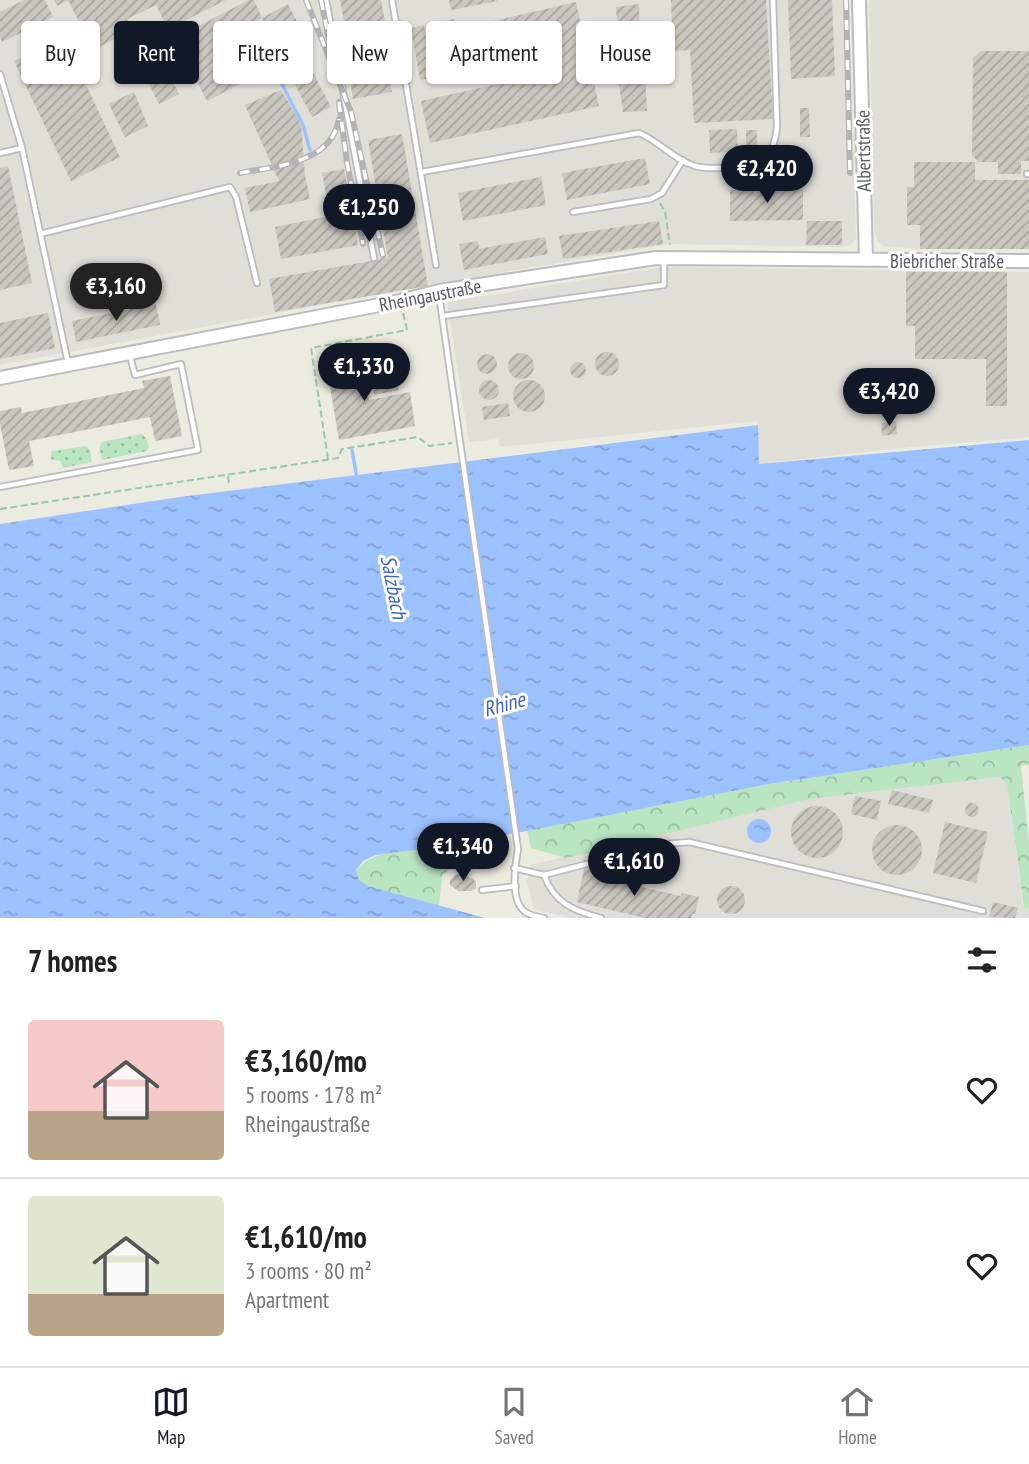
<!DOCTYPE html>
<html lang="en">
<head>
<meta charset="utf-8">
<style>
	:root { --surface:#fff; --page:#f6f6f6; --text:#222; --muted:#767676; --line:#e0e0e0; --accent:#111827 }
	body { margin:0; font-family:"PT Sans Narrow",sans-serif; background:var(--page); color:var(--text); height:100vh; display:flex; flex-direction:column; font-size:26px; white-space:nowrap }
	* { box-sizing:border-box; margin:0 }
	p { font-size:23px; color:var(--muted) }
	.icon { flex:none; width:38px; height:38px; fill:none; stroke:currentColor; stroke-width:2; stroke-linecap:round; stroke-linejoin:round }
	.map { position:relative; height:918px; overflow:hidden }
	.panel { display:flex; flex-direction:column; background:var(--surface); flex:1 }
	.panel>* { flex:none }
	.top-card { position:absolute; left:21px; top:21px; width:987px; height:63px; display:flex; gap:14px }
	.price { position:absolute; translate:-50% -60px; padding:0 16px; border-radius:24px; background:var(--accent); color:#fff; font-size:23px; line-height:46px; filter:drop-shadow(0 2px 4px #0008) }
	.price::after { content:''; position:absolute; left:50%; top:42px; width:21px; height:16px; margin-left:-10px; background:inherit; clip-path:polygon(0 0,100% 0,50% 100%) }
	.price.on { background:#222; color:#fff }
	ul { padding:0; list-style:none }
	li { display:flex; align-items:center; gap:21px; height:175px; padding:0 28px }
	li+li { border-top:2px solid var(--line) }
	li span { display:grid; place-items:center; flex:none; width:196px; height:140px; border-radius:7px; color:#555 }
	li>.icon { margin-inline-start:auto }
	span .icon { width:84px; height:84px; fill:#fffc; stroke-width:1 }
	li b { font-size:30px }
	h2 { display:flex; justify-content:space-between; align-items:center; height:84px; padding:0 28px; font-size:30px }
	.chip { padding:0 24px; border-radius:7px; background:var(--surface); box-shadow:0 2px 5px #0004; font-size:24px; line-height:63px }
	.chip.on { background:var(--accent); color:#fff }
	.tabs { display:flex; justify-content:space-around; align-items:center; height:98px; border-top:2px solid var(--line); background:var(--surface); font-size:19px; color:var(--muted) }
	.tabs a { display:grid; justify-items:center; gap:4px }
	.tabs .on { color:var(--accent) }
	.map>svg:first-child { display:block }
	.industrial { fill:#dfded7 }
	.grass { fill:url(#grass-dots) }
	.forest { fill:url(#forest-crowns) }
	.water { fill:url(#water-ripples) }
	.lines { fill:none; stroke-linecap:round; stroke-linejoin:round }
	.stream { stroke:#9cc1ff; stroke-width:3.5 }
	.building { fill:url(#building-hatch) }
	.lane-casing { stroke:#babbc2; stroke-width:8 }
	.secondary-casing { stroke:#babcc4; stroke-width:16 }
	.path { stroke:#93c6ab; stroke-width:2; stroke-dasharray:7 3.5; stroke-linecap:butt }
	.lane { stroke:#fff; stroke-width:4.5 }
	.secondary { stroke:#fff; stroke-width:12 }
	.rail-casing { stroke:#b3b3b4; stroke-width:6 }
	.rail { stroke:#fff; stroke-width:3.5; stroke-dasharray:10; stroke-linecap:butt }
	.labels { text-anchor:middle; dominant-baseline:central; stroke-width:6; stroke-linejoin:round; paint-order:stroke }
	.street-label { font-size:19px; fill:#585a61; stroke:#fff }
	.water-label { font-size:21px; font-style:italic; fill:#3d65c4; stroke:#fff }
</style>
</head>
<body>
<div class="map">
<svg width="1029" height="918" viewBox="0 0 1029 918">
	<defs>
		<pattern id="grass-dots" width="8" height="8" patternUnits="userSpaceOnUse" patternTransform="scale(1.75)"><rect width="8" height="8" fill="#bae5c2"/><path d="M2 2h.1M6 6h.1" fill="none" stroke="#9abda1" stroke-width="1.8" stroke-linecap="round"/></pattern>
		<pattern id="forest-crowns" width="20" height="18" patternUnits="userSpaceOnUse" patternTransform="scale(1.75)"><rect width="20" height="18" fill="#bae5c2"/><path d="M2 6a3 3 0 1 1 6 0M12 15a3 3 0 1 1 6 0" fill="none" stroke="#9abda1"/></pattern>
		<pattern id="water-ripples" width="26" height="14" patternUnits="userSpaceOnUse" patternTransform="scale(1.75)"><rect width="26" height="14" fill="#9cc1ff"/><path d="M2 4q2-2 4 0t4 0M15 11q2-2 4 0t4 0" fill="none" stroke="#82a0d2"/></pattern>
		<pattern id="building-hatch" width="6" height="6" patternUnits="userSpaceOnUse" patternTransform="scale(1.75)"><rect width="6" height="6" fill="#c9c7be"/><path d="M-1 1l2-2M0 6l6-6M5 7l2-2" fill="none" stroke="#a6a59e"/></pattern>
	</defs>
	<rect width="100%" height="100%" fill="#ecebdf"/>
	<!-- industrial -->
	<path class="industrial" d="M0,0H849L856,238L852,244L844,247L670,244L432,284L0,365Z
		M869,0H1029V249H920L883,246L877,241L874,228Z
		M663,267L1029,272V437L900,448L759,464L757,421L500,447L498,439L469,442L447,302Z
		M1000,777L1007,783L1023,906L1029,909V918H571L534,909L527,882L530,865L810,799Z"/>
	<!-- grass -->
	<path class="grass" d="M141,434L146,438L149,447L147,451L102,460L99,448L102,442Z
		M86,446L90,450L92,462L63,468L60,461L50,459L52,451Z"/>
	<!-- forest -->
	<path class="forest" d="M1029,745V764L1021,766L1029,844V909L1024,907L1007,784L1000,777L810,799L566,858L531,848L527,830L769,784Z
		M447,846L456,864L442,875L439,906L368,886L359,880L356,870C376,847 418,850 447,846Z"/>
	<!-- water -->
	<path class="water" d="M758,425L759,464L1029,440V745L769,784L459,844L376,855L363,861L356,870L359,880L368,886L485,918H0V524L180,497Z
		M747 831a12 12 0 1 1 24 0a12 12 0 1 1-24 0Z"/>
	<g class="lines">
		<!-- stream -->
		<path class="stream" d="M255,32L303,125L310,150
			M352,450L357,479"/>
	</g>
	<!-- building -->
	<path class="building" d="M24,0H45L53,17L2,42L0,37V12Z
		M54,0H226L168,29L156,5L127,19L132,30L82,56L73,37L84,32L68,0L57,6Z
		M249,0H254L262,18L236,31L240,40L234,43L240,54L231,58L236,67L260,54L268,70L207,101L175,38Z
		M340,0H381L387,32L348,40Z
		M449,0H497V1L451,10Z
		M671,0H766L773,119L694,123L690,50L673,51Z
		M788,0H832L835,76L791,79Z
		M576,2L599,106L430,143L421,101L543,74L538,53L485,65L476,25Z
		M288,4L310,47L284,60L262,18Z
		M639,4L640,41L618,42L616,7Z
		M454,19L462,59L444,63L436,23Z
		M424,25L433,78L420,80L411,28Z
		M64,38L120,157L71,181L14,61Z
		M384,45L392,92L353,99L345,51Z
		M981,51H1029V161H1021V174H998V162H978L972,155L973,58Z
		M161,58L179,94L159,104L141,68Z
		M644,58L647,111L623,112L616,64Z
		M310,67L331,107L312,117L291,77Z
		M281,90L301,124L305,175L310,199L250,212L245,188L279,181L245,105Z
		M134,92L148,126L125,137L109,104Z
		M800,108H809L810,137H800Z
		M737,129L738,152L710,153L709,130Z
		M746,130H757V152H746Z
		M402,134L428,286L275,312L269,279L388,258L368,140Z
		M645,158L650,184L567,200L562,173Z
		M914,162H975V180H1029V249H920V225H907V187H914Z
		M8,166L32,283L0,290V168Z
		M344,169L358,245L281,259L275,227L330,216L322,173Z
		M541,177L546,205L463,221L458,193Z
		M803,189V220L730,221V190Z
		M659,221L663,244L563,259L559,236Z
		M807,221H842V245H806Z
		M545,237L548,254L464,270L459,244L478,241L479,249Z
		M906,272H1007V406H986V359H915V326H906Z
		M156,304L160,325L76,342L72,321Z
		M48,313L55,348L0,359V323Z
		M595 364a12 12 0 1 1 24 0a12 12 0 1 1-24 0Z
		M508 366a13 13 0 1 1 26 0a13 13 0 1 1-26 0Z
		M477 364a10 10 0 1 1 20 0a10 10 0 1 1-20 0Z
		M362,356L369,400L410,392L415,426L339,440L326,363Z
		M570 370a8 8 0 1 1 16 0a8 8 0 1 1-16 0Z
		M170,376L182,436L155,441L150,417L29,441L34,466L9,470L0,424V411L21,407L22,413L144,388L142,381Z
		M479 390a10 10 0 1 1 20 0a10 10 0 1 1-20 0Z
		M513 396a16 16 0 1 1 32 0a16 16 0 1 1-32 0Z
		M397,382L399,390L374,395L373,386Z
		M508,403L510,416L484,420L482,407Z
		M896,421L897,434L882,436L881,423Z
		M892,790L933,800L929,813L888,804Z
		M855,796L881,801L877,820L851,814Z
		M965 810a7 7 0 1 1 14 0a7 7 0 1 1-14 0Z
		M791 832a26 26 0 1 1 52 0a26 26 0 1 1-52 0Z
		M945,822L988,832L976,883L933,873Z
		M872 850a25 25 0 1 1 50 0a25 25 0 1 1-50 0Z
		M584,869L604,874L603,878L628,883L629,879L638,881L637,886L681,896L682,893L699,897L695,914H692L691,918H645L577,902Z
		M456,874L472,878L476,882V888L471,891H459L450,885V880Z
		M717 900a14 14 0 1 1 28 0a14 14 0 1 1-28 0Z
		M993,902L1018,908L1015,918L989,917Z"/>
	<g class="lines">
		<defs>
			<path id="lane" d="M326,0L374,258
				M392,0L436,265
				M0,74L22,148L0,153
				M22,148L68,363
				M422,172L639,133C659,141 674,160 695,166C704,169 717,168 727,168C761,167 773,162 777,127L773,0
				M1027,174H1029
				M573,212L651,199L662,193L683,160
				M40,234L230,187L236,197L257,283
				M439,294L518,849C515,866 509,903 527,913C532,916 539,917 544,918
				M443,316L664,285V261
				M0,487L198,450L181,364L135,375L130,356
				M514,868L544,875C554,903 574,911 601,918
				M544,875L665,844L689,842L983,911
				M482,890L516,886"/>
			<path id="secondary" d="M859,0L866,260
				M0,378L400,301L439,291L656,258L1029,261"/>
		</defs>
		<!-- lane casing -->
		<use href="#lane" class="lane-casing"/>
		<!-- secondary casing -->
		<use href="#secondary" class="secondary-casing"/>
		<!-- path -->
		<path class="path" d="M660,203L665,212L670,245
			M328,459L311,348L407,330L403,312
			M228,476L229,483
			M0,509L338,458L342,449L418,437L429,446L452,443"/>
		<!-- lane -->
		<use href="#lane" class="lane"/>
		<!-- secondary -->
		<use href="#secondary" class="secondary"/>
		<defs>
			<path id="rail" d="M306,0L351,112L383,256
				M321,0L329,39
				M846,0L850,173
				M339,102L347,163L363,244
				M240,173C276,166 331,164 339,119"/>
		</defs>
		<!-- rail casing -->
		<use href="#rail" class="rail-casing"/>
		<!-- rail -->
		<use href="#rail" class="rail"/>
	</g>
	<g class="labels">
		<!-- street labels -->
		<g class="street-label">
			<text transform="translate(863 151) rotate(-91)">Albertstraße</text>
			<text x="947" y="261">Biebricher Straße</text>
			<text transform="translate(430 295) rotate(-11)">Rheingaustraße</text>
		</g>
		<!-- water labels -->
		<g class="water-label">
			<text transform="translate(394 587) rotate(79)">Salzbach</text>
			<text transform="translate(504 704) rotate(-15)">Rhine</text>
		</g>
	</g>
</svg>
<b class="price" style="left:767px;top:205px">€2,420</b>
<b class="price" style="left:369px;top:244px">€1,250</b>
<b class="price on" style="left:116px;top:323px">€3,160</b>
<b class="price" style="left:364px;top:403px">€1,330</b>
<b class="price" style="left:889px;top:428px">€3,420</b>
<b class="price" style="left:463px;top:883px">€1,340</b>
<b class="price" style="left:634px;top:898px">€1,610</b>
<div class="top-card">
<a class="chip">Buy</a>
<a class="chip on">Rent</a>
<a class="chip">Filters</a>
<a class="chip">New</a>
<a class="chip">Apartment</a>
<a class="chip">House</a>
</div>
</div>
<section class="panel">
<h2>7 homes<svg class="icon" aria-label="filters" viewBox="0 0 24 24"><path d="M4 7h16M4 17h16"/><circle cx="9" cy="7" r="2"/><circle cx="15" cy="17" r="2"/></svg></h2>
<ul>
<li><span style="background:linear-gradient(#f6c9c9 65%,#b9a48a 0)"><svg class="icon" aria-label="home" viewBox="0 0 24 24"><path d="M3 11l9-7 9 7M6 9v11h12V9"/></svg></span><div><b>€3,160/mo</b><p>5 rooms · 178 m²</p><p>Rheingaustraße</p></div><svg class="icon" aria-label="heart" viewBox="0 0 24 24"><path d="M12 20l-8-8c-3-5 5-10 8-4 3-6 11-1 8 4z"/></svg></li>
<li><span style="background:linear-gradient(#dfe7d0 70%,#b9a48a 0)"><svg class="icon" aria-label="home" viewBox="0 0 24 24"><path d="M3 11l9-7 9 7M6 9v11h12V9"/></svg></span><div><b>€1,610/mo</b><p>3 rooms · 80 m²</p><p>Apartment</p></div><svg class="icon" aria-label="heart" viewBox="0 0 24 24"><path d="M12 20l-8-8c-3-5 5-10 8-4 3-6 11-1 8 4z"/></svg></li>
</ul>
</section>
<nav class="tabs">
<a class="on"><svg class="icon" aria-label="map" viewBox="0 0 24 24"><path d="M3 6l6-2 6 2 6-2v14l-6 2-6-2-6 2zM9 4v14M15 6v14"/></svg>Map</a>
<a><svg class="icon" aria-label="saved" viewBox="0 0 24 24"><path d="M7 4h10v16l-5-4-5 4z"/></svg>Saved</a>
<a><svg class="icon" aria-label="home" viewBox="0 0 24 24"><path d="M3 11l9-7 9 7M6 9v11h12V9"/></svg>Home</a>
</nav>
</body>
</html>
